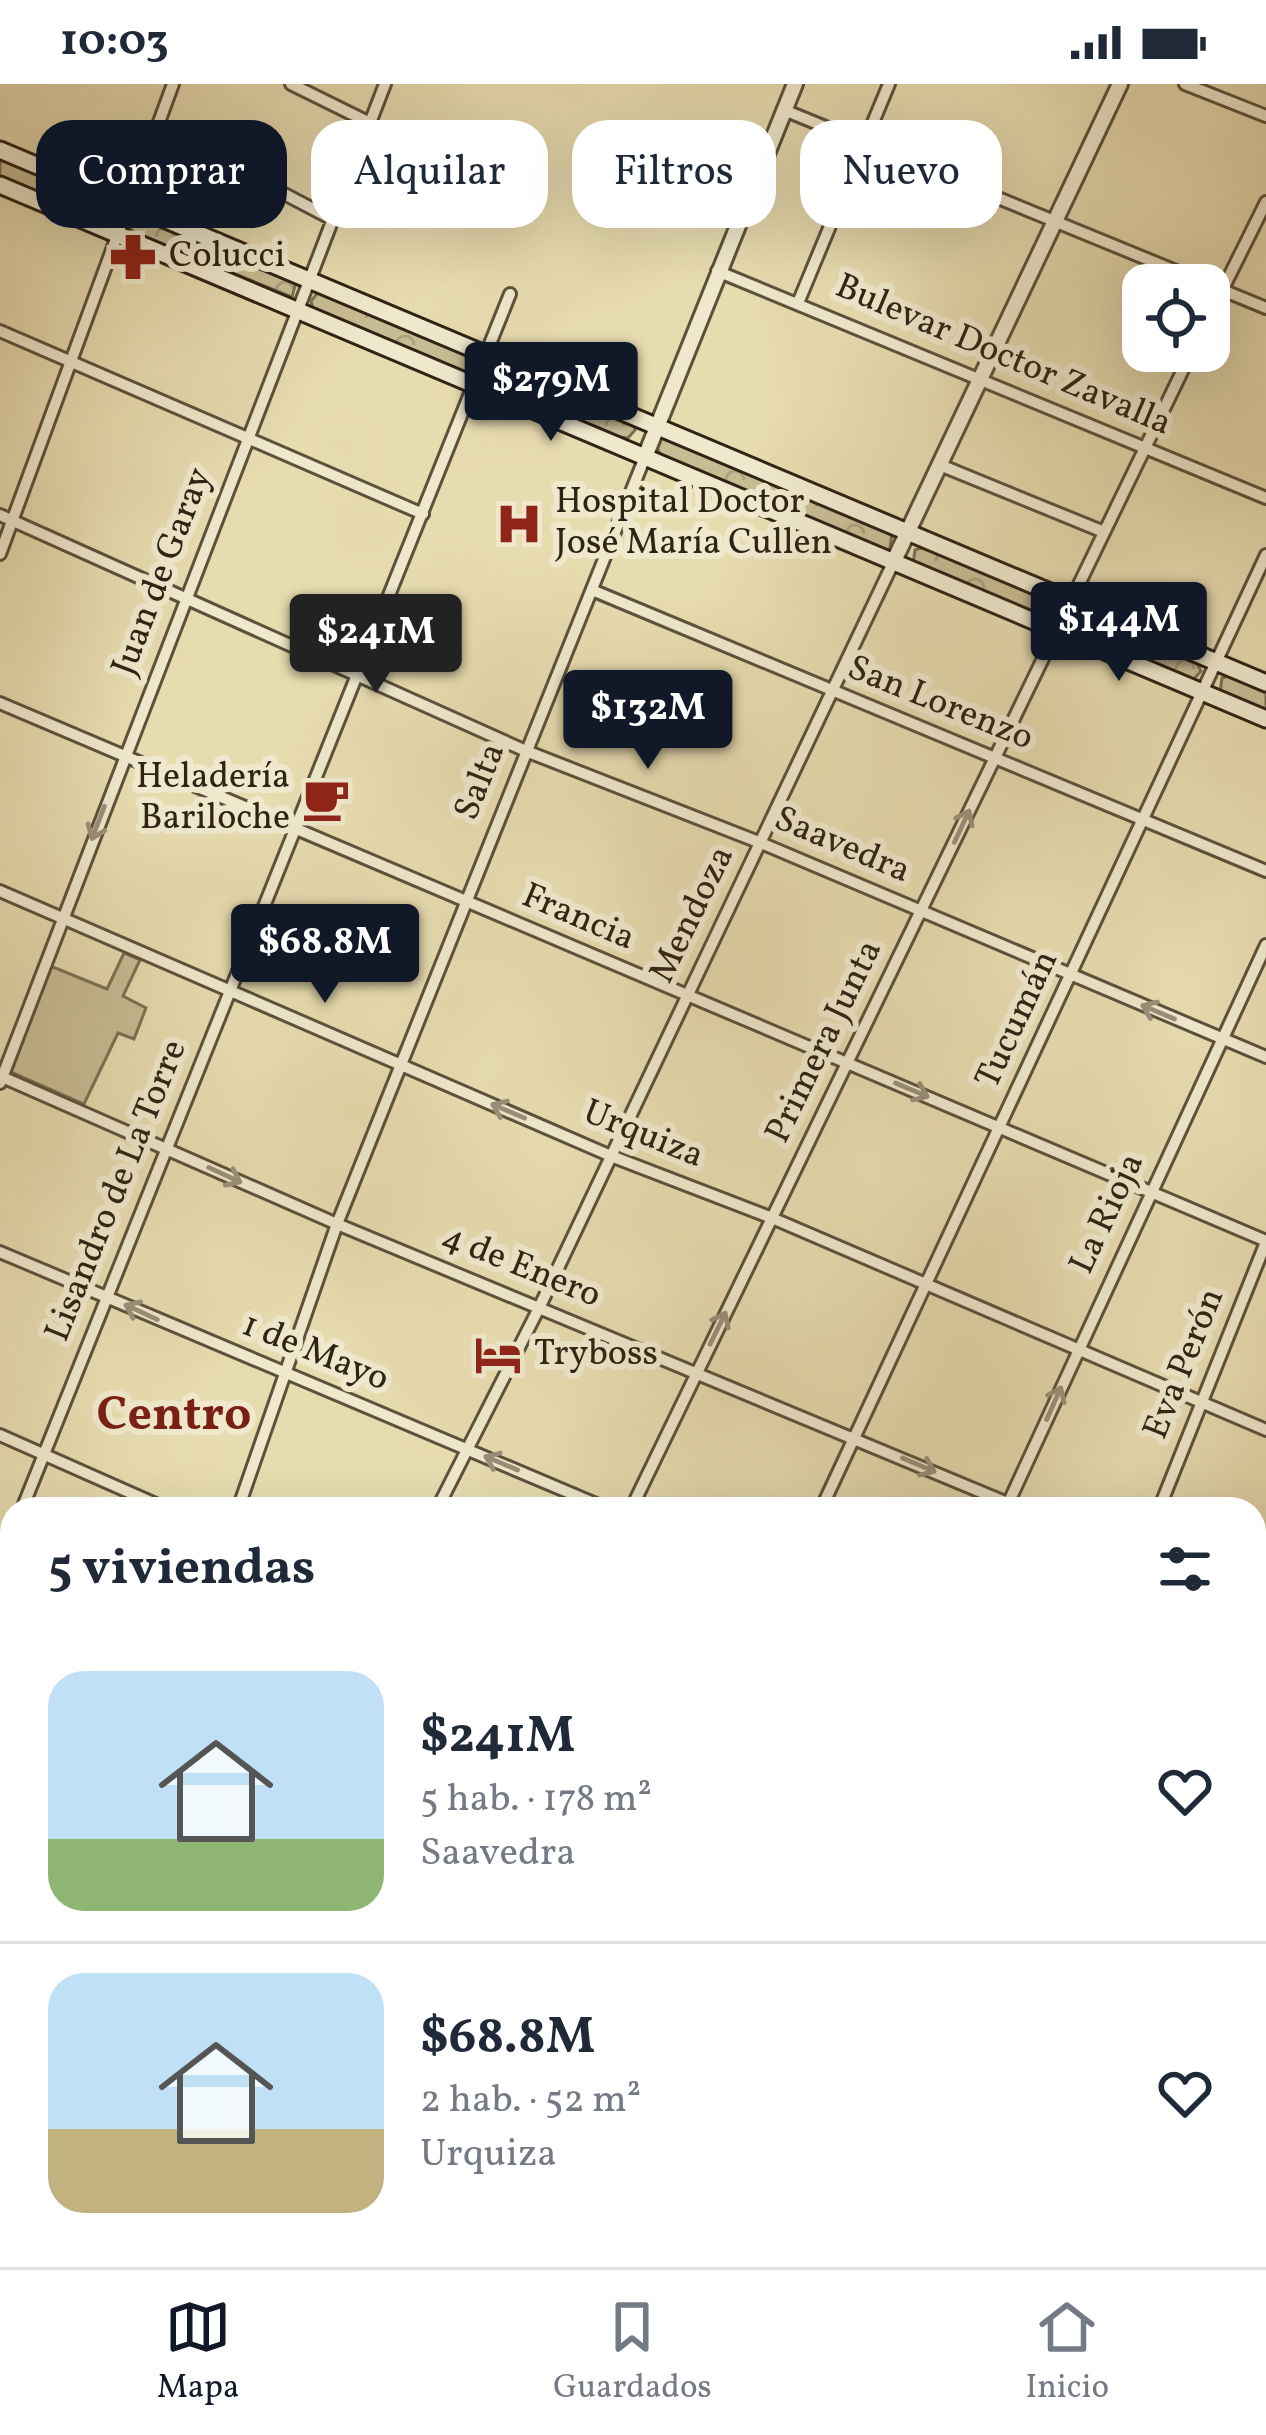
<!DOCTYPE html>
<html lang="es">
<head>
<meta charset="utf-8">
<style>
	:root { --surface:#fff; --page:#f6f6f7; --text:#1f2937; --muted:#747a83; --line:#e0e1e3; --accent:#111827 }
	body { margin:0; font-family:Vollkorn,serif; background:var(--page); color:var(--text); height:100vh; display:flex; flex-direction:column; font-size:45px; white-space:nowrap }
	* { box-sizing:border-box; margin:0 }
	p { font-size:39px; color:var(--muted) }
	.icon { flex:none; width:66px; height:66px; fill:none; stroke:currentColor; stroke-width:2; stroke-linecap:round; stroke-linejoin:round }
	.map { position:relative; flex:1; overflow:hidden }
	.drawer { position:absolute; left:0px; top:1413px; width:1266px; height:771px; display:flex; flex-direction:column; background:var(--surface); border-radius:36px 36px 0 0; box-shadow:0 12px 48px #0002 }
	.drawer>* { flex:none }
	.guide { position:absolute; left:36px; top:36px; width:1194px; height:108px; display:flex; gap:24px }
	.controls { position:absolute; left:1122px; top:180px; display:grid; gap:24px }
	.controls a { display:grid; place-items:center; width:108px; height:108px; border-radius:24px; background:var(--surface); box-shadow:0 12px 48px #0002; font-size:60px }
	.price { position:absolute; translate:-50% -102px; padding:0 27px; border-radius:12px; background:var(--accent); color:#fff; font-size:39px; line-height:78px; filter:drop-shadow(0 3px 6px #0008) }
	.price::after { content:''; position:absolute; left:50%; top:72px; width:36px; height:27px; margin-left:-18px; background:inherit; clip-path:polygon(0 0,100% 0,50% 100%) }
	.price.selected { background:#222; color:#fff }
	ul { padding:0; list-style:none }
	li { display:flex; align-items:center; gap:36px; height:300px; padding:0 48px }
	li+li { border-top:3px solid var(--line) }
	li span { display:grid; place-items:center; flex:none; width:336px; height:240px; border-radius:36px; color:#555 }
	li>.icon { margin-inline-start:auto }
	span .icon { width:144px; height:144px; fill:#fffc; stroke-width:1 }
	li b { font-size:51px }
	h2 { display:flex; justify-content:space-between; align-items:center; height:144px; padding:0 48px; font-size:51px }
	.pill { padding:0 42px; border-radius:36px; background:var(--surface); box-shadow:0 12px 48px #0002; font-size:42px; line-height:108px }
	.pill.selected { background:var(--accent); color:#fff }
	.status { display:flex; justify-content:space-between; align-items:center; height:84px; padding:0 60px; background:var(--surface); direction:ltr }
	.status svg { height:33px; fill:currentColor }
	.menu { display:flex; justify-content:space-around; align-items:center; height:168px; border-top:3px solid var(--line); background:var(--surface); font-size:33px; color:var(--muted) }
	.menu a { display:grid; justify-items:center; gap:6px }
	.menu .selected { color:var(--accent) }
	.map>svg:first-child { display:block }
	.green { fill:#c8bc95; stroke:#7c7054; stroke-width:3 }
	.forest { fill:url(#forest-crowns); stroke:#7c7054; stroke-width:3 }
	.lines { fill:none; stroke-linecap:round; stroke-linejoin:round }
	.pedestrian-casing { stroke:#5d513b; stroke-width:14 }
	.minor-casing { stroke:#5d513b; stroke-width:16 }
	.tertiary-casing { stroke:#5d513b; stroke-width:20 }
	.secondary-casing { stroke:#2f2314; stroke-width:21 }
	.trunk-casing { stroke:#2f2314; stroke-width:24 }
	.pedestrian { stroke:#efe8cc; stroke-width:8 }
	.minor { stroke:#efe8cc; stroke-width:10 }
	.tertiary { stroke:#efe8cc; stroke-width:14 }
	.secondary { stroke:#efe8cc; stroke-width:15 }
	.trunk { stroke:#e7dbb0; stroke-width:18 }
	.oneway { stroke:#998f79 }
	.labels { text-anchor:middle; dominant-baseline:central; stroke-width:12; stroke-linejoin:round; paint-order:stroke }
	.poi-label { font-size:36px; fill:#2f2314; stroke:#efe8cc; text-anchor:start }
	.street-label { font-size:36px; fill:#2f2314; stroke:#efe8cc }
	.district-label { font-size:48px; font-weight:bold; fill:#7a1f14; stroke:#efe8cc }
</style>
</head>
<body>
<div class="status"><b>10:03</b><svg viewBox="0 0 49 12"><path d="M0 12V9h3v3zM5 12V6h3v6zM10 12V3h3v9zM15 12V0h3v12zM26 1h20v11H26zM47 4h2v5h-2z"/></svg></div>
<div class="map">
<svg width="1266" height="2183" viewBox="0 0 1266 2183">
	<defs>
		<pattern id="forest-crowns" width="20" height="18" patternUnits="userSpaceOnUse" patternTransform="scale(3)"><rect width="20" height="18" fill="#c8bc95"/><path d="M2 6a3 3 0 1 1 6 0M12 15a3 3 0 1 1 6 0" fill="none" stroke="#aca180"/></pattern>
	</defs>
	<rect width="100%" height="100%" fill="#e7dbb0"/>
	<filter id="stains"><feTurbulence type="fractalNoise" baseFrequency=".00167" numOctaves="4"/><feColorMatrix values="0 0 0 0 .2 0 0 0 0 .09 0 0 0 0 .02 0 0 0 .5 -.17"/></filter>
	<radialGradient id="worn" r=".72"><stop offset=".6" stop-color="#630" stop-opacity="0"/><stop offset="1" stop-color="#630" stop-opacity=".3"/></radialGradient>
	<!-- green -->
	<path class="green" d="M124,869L140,876L123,912L146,924L134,955L118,949L84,1020L9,987L48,881L107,905Z"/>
	<!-- forest -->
	<path class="forest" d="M0,74L122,124L114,142L0,93Z
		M135,130L297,195L292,213L130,147Z
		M319,207L470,271L471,284L464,289L313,225L311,217Z
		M507,287L633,336L635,346L628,354L619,353L501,304Z
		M663,352L892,449L890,464L886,468L661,373L657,363Z
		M924,463L1045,513L1046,522L1040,530L1031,529L913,480L915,466Z
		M1079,528L1194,574L1201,587L1194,595L1186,594L1067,545L1070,531Z
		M1231,591L1266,605V628L1220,609L1222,594Z
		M282,2172H459L456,2183H308Z"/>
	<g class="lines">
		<defs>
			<path id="pedestrian" d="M0,1703L12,1708
				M1064,2172L1089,2183"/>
			<path id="minor" d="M291,0L370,39
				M1185,0L1266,32
				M784,26L1266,224
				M157,43L332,135
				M717,187L1266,414
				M798,219L889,0
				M1209,233L1266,118
				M0,247L423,430
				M940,381L1104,448
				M0,431L526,667L761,759L1266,973
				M0,470L173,0
				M592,506L1266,787
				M0,619L1266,1157
				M0,807L611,1072L772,1134L1266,1346
				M0,992L337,1140L1022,1425
				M0,999L385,0
				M0,1168L608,1425
				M0,1351L167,1425
				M1007,1422L1266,861
				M22,1425L510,210
				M238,1425L337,1140L645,373
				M437,1425L540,1222L893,479
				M631,1425L1192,267
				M821,1425L1266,471
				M1159,1425L1266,1158
				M0,1482L12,1451
				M1254,1520L1266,1525
				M0,1523L12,1528
				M1254,1650L1266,1619
				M1254,1707L1266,1712
				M0,1847L12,1850
				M1254,1890L1266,1895
				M0,1910L12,1884
				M1254,2050L1266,2056
				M1254,2140L1266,2107
				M490,2172L506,2183
				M843,2172L869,2183
				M459,2183L464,2172
				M658,2183L664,2172
				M1048,2183L1052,2172
				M1239,2183L1242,2172"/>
			<path id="tertiary" d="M645,373L795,0
				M893,479L1120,0"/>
			<path id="secondary" d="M0,66L1266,599
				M0,101L1266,635
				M0,2057L12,2062
				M0,2102L12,2119
				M82,2172L107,2183
				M267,2172L293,2183"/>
			<path id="trunk" d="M0,2070L12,2081
				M0,2092L12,2102
				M126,2172L152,2183
				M166,2172L192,2183"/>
		</defs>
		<!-- pedestrian casing -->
		<use href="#pedestrian" class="pedestrian-casing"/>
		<!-- minor casing -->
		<use href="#minor" class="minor-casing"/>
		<!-- tertiary casing -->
		<use href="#tertiary" class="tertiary-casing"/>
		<!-- secondary casing -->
		<use href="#secondary" class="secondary-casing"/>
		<!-- trunk casing -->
		<use href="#trunk" class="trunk-casing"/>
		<!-- pedestrian -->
		<use href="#pedestrian" class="pedestrian"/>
		<!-- minor -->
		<use href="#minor" class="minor"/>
		<!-- tertiary -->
		<use href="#tertiary" class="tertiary"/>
		<!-- secondary -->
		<use href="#secondary" class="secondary"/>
		<!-- trunk -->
		<use href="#trunk" class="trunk"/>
	</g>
	<!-- one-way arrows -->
	<defs><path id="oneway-shaft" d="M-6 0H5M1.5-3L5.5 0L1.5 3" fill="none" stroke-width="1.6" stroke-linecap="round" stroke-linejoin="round" transform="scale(3)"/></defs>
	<g class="oneway">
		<use href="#oneway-shaft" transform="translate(98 739) rotate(111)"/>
		<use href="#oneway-shaft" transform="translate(962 742) rotate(-65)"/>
		<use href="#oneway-shaft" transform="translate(1158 928) rotate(-157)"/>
		<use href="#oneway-shaft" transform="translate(912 1006) rotate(23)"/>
		<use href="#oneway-shaft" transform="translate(508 1027) rotate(-157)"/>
		<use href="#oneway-shaft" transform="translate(225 1091) rotate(25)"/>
		<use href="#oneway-shaft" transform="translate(141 1228) rotate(-155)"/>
		<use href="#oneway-shaft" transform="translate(718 1244) rotate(-64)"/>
		<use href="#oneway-shaft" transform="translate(1054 1319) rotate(-66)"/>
		<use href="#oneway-shaft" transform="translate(501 1379) rotate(-157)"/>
		<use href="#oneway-shaft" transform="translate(919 1381) rotate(23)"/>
	</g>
	<!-- icons -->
	<defs>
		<symbol id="pharmacy-bare" viewBox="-9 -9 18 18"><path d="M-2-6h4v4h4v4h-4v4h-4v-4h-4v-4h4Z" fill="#8f2418" stroke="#efe8cc" stroke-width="2.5" paint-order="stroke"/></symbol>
		<symbol id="hospital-bare" viewBox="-9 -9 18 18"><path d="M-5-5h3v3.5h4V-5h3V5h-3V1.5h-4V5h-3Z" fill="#8f2418" stroke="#efe8cc" stroke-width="2.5" paint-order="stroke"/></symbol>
		<symbol id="cafe-bare" viewBox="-9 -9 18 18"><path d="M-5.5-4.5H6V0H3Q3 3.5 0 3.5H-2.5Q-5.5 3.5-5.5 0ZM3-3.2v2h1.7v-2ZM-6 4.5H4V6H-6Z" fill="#8f2418" stroke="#efe8cc" stroke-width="2.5" paint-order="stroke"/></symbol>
		<symbol id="hotel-bare" viewBox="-9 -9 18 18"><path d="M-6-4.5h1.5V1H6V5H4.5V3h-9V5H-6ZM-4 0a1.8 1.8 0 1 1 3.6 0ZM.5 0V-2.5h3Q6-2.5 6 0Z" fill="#8f2418" stroke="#efe8cc" stroke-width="2.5" paint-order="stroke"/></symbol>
	</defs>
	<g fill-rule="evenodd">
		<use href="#pharmacy-bare" x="100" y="140" width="66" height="66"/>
		<use href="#hospital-bare" x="486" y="407" width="66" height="66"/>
		<use href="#cafe-bare" x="293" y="682" width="66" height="66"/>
		<use href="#hotel-bare" x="465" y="1238" width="66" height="66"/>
	</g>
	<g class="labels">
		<!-- poi labels -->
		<g class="poi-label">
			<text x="169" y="173">Colucci</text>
			<text x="555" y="419">Hospital Doctor<tspan x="555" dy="41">José María Cullen</tspan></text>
			<text x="290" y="694" text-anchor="end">Heladería<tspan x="290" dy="41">Bariloche</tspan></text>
			<text x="534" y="1271">Tryboss</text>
		</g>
		<!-- street labels -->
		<g class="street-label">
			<text transform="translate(1003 272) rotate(23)">Bulevar Doctor Zavalla</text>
			<text transform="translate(163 488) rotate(-69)">Juan de Garay</text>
			<text transform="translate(940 620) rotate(22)">San Lorenzo</text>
			<text transform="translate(481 698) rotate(-68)">Salta</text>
			<text transform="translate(842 762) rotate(23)">Saavedra</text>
			<text transform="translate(693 831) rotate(-64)">Mendoza</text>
			<text transform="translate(578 834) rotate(23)">Francia</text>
			<text transform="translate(1018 936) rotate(-65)">Tucumán</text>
			<text transform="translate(825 958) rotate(-64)">Primera Junta</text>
			<text transform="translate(643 1051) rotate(22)">Urquiza</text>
			<text transform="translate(117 1107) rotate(-68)">Lisandro de La Torre</text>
			<text transform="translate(1108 1130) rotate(-65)">La Rioja</text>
			<text transform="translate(521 1183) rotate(22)">4 de Enero</text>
			<text transform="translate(315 1269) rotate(22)">1 de Mayo</text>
			<text transform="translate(1185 1280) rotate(-68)">Eva Perón</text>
		</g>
		<!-- district labels -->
		<g class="district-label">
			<text x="174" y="1332">Centro</text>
		</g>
	</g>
	<rect width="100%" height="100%" filter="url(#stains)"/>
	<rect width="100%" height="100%" fill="url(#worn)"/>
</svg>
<div class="controls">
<a><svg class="icon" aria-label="locate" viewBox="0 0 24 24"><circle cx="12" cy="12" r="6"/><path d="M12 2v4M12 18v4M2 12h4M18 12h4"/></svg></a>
</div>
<b class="price" style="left:551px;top:360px">$279M</b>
<b class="price" style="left:1119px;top:600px">$144M</b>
<b class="price selected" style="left:376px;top:612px">$241M</b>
<b class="price" style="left:648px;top:688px">$132M</b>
<b class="price" style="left:325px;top:922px">$68.8M</b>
<div class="guide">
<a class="pill selected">Comprar</a>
<a class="pill">Alquilar</a>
<a class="pill">Filtros</a>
<a class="pill">Nuevo</a>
</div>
<section class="drawer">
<h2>5 viviendas<svg class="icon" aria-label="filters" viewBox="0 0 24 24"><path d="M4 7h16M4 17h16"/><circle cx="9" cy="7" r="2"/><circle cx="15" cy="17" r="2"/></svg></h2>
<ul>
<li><span style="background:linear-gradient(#bfe0f5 70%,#8fb573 0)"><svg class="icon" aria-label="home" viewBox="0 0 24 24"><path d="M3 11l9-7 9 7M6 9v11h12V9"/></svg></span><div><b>$241M</b><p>5 hab. · 178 m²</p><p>Saavedra</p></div><svg class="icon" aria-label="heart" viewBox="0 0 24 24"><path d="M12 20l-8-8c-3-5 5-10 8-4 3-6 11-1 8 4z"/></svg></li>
<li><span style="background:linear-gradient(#bfe0f5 65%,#c2b280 0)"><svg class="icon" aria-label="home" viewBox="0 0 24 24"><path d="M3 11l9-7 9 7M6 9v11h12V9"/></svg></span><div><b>$68.8M</b><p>2 hab. · 52 m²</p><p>Urquiza</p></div><svg class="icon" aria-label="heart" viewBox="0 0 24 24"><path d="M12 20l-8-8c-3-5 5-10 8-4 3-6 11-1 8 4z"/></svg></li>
</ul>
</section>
</div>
<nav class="menu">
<a class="selected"><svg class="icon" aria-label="map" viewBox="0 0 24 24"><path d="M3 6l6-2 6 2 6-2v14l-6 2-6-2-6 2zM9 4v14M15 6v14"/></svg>Mapa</a>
<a><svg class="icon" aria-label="saved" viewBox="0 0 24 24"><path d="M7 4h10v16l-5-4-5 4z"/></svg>Guardados</a>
<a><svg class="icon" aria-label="home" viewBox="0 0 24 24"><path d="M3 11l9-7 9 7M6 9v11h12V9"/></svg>Inicio</a>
</nav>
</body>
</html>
